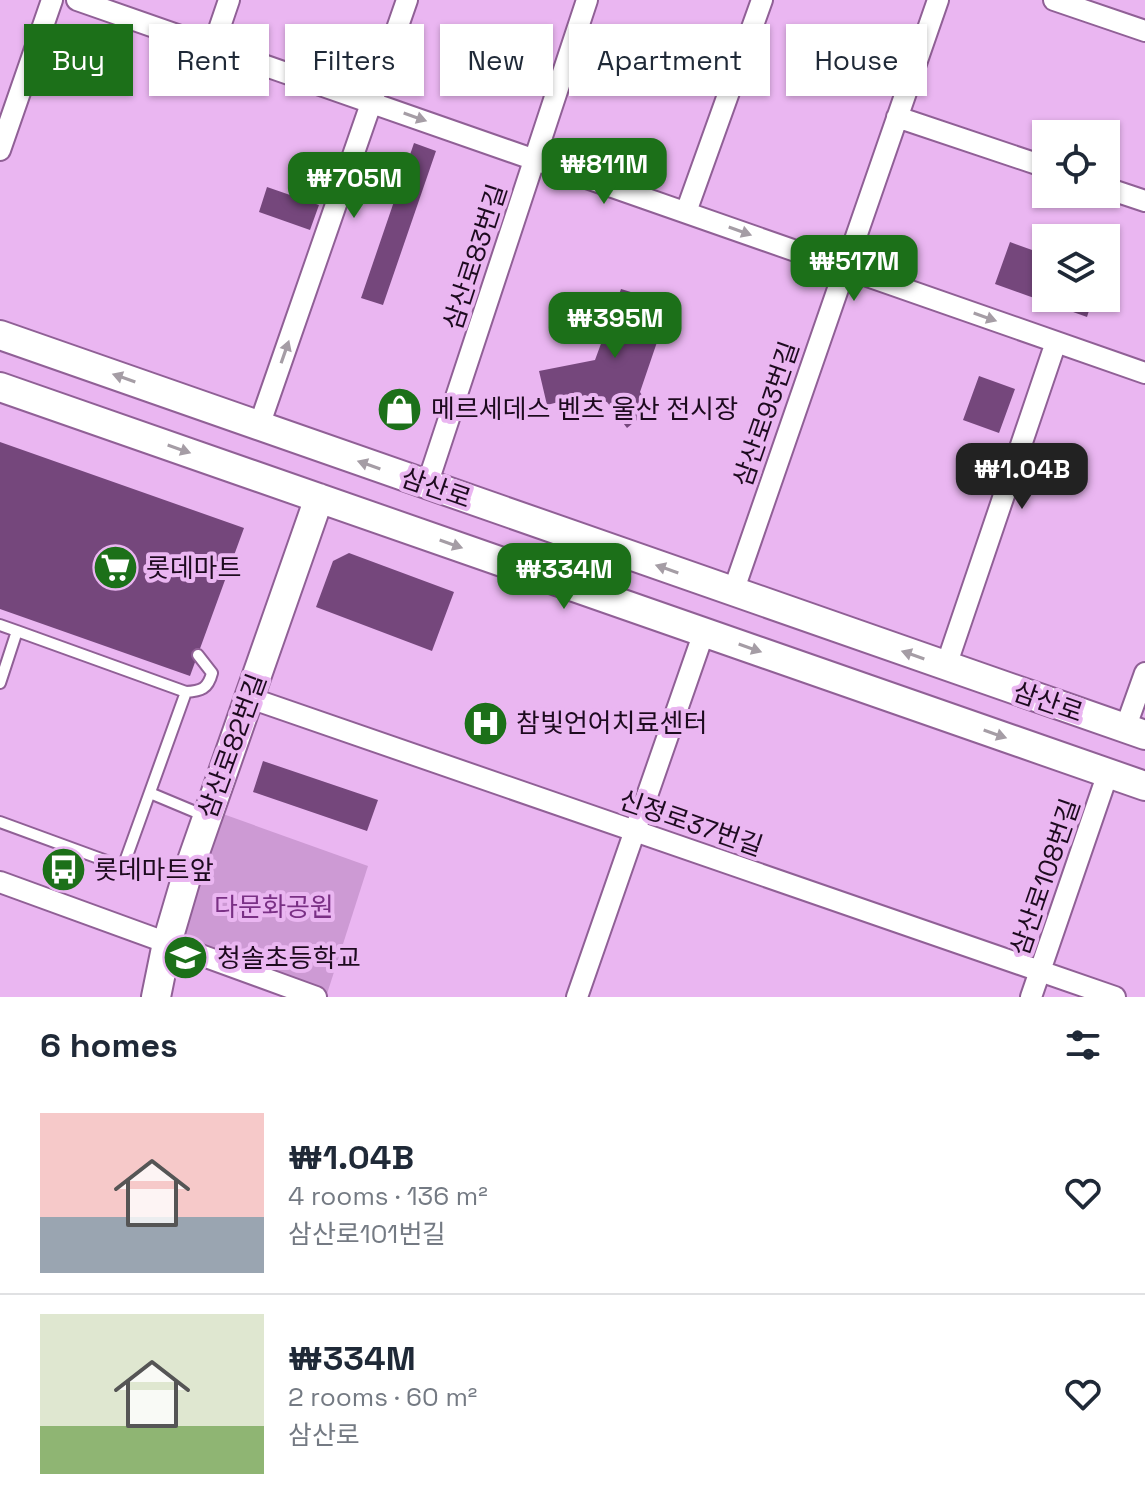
<!DOCTYPE html>
<html lang="en">
<head>
<meta charset="utf-8">
<style>
	:root { --surface:#fff; --page:#f6f6f7; --text:#1f2937; --muted:#747a83; --line:#e0e1e3; --accent:#1c7019 }
	body { margin:0; font-family:"Space Grotesk","Noto Sans KR",sans-serif; background:var(--page); color:var(--text); height:100vh; display:flex; flex-direction:column; font-size:30px; white-space:nowrap }
	* { box-sizing:border-box; margin:0 }
	p { font-size:26px; color:var(--muted) }
	.icon { flex:none; width:44px; height:44px; fill:none; stroke:currentColor; stroke-width:2; stroke-linecap:round; stroke-linejoin:round }
	.map { position:relative; height:997px; overflow:hidden }
	.details { display:flex; flex-direction:column; background:var(--surface); flex:1 }
	.details>* { flex:none }
	.hud { position:absolute; left:24px; top:24px; width:1098px; height:72px; display:flex; gap:16px }
	.tools { position:absolute; left:1032px; top:120px; display:grid; gap:16px }
	.tools a { display:grid; place-items:center; width:88px; height:88px; border-radius:0px; background:var(--surface); box-shadow:0 2px 6px #0004; font-size:40px }
	.price { position:absolute; translate:-50% -68px; padding:0 18px; border-radius:16px; background:var(--accent); color:#fff; font-size:26px; line-height:52px; filter:drop-shadow(0 2px 4px #0008) }
	.price::after { content:''; position:absolute; left:50%; top:48px; width:24px; height:18px; margin-left:-12px; background:inherit; clip-path:polygon(0 0,100% 0,50% 100%) }
	.price.current { background:#222; color:#fff }
	ul { padding:0; list-style:none }
	li { display:flex; align-items:center; gap:24px; height:200px; padding:0 40px }
	li+li { border-top:2px solid var(--line) }
	li span { display:grid; place-items:center; flex:none; width:224px; height:160px; border-radius:0px; color:#555 }
	li>.icon { margin-inline-start:auto }
	span .icon { width:96px; height:96px; fill:#fffc; stroke-width:1 }
	li b { font-size:34px }
	h2 { display:flex; justify-content:space-between; align-items:center; height:96px; padding:0 40px; font-size:34px }
	.pill { padding:0 28px; border-radius:0px; background:var(--surface); box-shadow:0 2px 6px #0004; font-size:28px; line-height:72px }
	.pill.current { background:var(--accent); color:#fff }
	.map>svg:first-child { display:block }
	.green { fill:#cd9ad4 }
	.building { fill:#75477c }
	.lines { fill:none; stroke-linecap:round; stroke-linejoin:round }
	.lane-casing { stroke:#906096; stroke-width:14 }
	.street-casing { stroke:#906096; stroke-width:24 }
	.secondary-casing { stroke:#906096; stroke-width:32 }
	.lane { stroke:#fff; stroke-width:10 }
	.street { stroke:#fff; stroke-width:20 }
	.secondary { stroke:#fff; stroke-width:28 }
	.oneway { fill:#a59da5 }
	.labels { text-anchor:middle; dominant-baseline:central; stroke-width:8; stroke-linejoin:round; paint-order:stroke }
	.street-label { font-size:26px; fill:#1d0a1f; stroke:#eab6f1 }
	.poi-label { font-size:26px; fill:#1d0a1f; stroke:#eab6f1; text-anchor:start }
	.park-label { font-size:26px; fill:#7a3085; stroke:#eab6f1 }
</style>
</head>
<body>
<div class="map">
<svg width="1145" height="997" viewBox="0 0 1145 997">
	<rect width="100%" height="100%" fill="#eab6f1"/>
	<!-- green -->
	<path class="green" d="M209,809L368,866L326,997H316L167,943Z"/>
	<!-- building -->
	<path class="building" d="M414,143L436,151L383,305L361,298Z
		M267,187L319,205L310,230L259,212Z
		M1010,242L1046,255V298H1093L1087,317L995,284Z
		M621,289L670,304L640,392L650,409L627,428L607,402L585,395L547,405L539,371L595,360Z
		M979,376L1015,389L999,433L963,420Z
		M0,442L244,528L190,676L0,609Z
		M349,553L454,592L432,651L316,607L333,561Z
		M263,761L378,800L367,831L253,792Z"/>
	<g class="lines">
		<defs>
			<path id="lane" d="M0,625L17,631L0,683
				M186,692C201,691 208,689 212,673L198,655
				M150,793L205,816
				M0,822L123,867L186,692L17,631"/>
			<path id="street" d="M77,0L1145,373
				M1054,0L1145,31
				M213,47L229,0
				M897,117L1046,167
				M0,150L52,0
				M1106,188L1145,201
				M686,212L762,0
				M259,426L407,0
				M427,485L587,0
				M733,592L938,0
				M946,666L1056,342
				M250,698L1115,997
				M1125,729L1145,673
				M0,882L316,997
				M577,997L704,632
				M1031,997L1108,773"/>
			<path id="secondary" d="M0,335L1145,735
				M0,387L1145,786
				M156,997L167,943L187,875L319,498"/>
		</defs>
		<!-- lane casing -->
		<use href="#lane" class="lane-casing"/>
		<!-- street casing -->
		<use href="#street" class="street-casing"/>
		<!-- secondary casing -->
		<use href="#secondary" class="secondary-casing"/>
		<!-- lane -->
		<use href="#lane" class="lane"/>
		<!-- street -->
		<use href="#street" class="street"/>
		<!-- secondary -->
		<use href="#secondary" class="secondary"/>
	</g>
	<!-- one-way arrows -->
	<defs><path id="oneway-solid" d="M-6-.8H1V-3.2L6.5 0L1 3.2V.8H-6Z" transform="scale(2)"/></defs>
	<g class="oneway">
		<use href="#oneway-solid" transform="translate(415 117) rotate(19)"/>
		<use href="#oneway-solid" transform="translate(740 231) rotate(20)"/>
		<use href="#oneway-solid" transform="translate(985 317) rotate(19)"/>
		<use href="#oneway-solid" transform="translate(285 352) rotate(-71)"/>
		<use href="#oneway-solid" transform="translate(124 378) rotate(-161)"/>
		<use href="#oneway-solid" transform="translate(179 449) rotate(19)"/>
		<use href="#oneway-solid" transform="translate(369 465) rotate(-161)"/>
		<use href="#oneway-solid" transform="translate(451 544) rotate(19)"/>
		<use href="#oneway-solid" transform="translate(667 569) rotate(-161)"/>
		<use href="#oneway-solid" transform="translate(750 648) rotate(19)"/>
		<use href="#oneway-solid" transform="translate(913 655) rotate(-161)"/>
		<use href="#oneway-solid" transform="translate(995 734) rotate(19)"/>
	</g>
	<!-- icons -->
	<defs>
		<symbol id="shop-disc" viewBox="-11 -11 22 22"><circle r="9.5" fill="#1c7019" stroke="#eab6f1"/><path d="M-5-2.5h2.3a2.7 3.5 0 0 1 5.4 0H5L5.5 6h-11ZM-1.5-2.5h3a1.5 2.3 0 0 0-3 0Z" fill="#fff"/></symbol>
		<symbol id="supermarket-disc" viewBox="-11 -11 22 22"><circle r="9.5" fill="#1c7019" stroke="#eab6f1"/><path d="M-6-5.5h2.5l.6 2H6L4.5 2H-2.5L-4.4-4H-6ZM-1.5 3.2a1.3 1.3 0 1 0 .1 0ZM3 3.2a1.3 1.3 0 1 0 .1 0Z" fill="#fff"/></symbol>
		<symbol id="hospital-disc" viewBox="-11 -11 22 22"><circle r="9.5" fill="#1c7019" stroke="#eab6f1"/><path d="M-5-5h3v3.5h4V-5h3V5h-3V1.5h-4V5h-3Z" fill="#fff"/></symbol>
		<symbol id="bus-disc" viewBox="-11 -11 22 22"><circle r="9.5" fill="#1c7019" stroke="#eab6f1"/><path d="M-5-6H5V4H4V6H2V4H-2V6H-4V4H-5ZM-3.5-4V0h7V-4ZM-3.5 1.2v1.5H-2V1.2ZM2 1.2v1.5H3.5V1.2Z" fill="#fff"/></symbol>
		<symbol id="school-disc" viewBox="-11 -11 22 22"><circle r="9.5" fill="#1c7019" stroke="#eab6f1"/><path d="M0-5L7-2L0 1L-7-2ZM-4 1L0 2.5L4 1V4Q0 6-4 4Z" fill="#fff"/></symbol>
	</defs>
	<g fill-rule="evenodd">
		<use href="#shop-disc" x="374" y="384" width="51" height="51"/>
		<use href="#supermarket-disc" x="90" y="542" width="51" height="51"/>
		<use href="#hospital-disc" x="460" y="698" width="51" height="51"/>
		<use href="#bus-disc" x="38" y="844" width="51" height="51"/>
		<use href="#school-disc" x="160" y="932" width="51" height="51"/>
	</g>
	<g class="labels">
		<!-- street labels -->
		<g class="street-label">
			<text transform="translate(475 257) rotate(-72)">삼산로83번길</text>
			<text transform="translate(766 414) rotate(-71)">삼산로93번길</text>
			<text transform="translate(436 488) rotate(19)">삼산로</text>
			<text transform="translate(1048 702) rotate(19)">삼산로</text>
			<text transform="translate(232 746) rotate(-70)">삼산로82번길</text>
			<text transform="translate(691 823) rotate(19)">신정로37번길</text>
			<text transform="translate(1045 877) rotate(-71)">삼산로108번길</text>
		</g>
		<!-- poi labels -->
		<g class="poi-label">
			<text x="431" y="409">메르세데스 벤츠 울산 전시장</text>
			<text x="146" y="568">롯데마트</text>
			<text x="516" y="723">참빛언어치료센터</text>
			<text x="94" y="870">롯데마트앞</text>
			<text x="217" y="958">청솔초등학교</text>
		</g>
		<!-- park labels -->
		<g class="park-label">
			<text x="274" y="907">다문화공원</text>
		</g>
	</g>
</svg>
<div class="tools">
<a><svg class="icon" aria-label="locate" viewBox="0 0 24 24"><circle cx="12" cy="12" r="6"/><path d="M12 2v4M12 18v4M2 12h4M18 12h4"/></svg></a>
<a><svg class="icon" aria-label="layers" viewBox="0 0 24 24"><path d="M12 4l9 5-9 5-9-5zM3 14l9 5 9-5"/></svg></a>
</div>
<b class="price" style="left:604px;top:206px">₩811M</b>
<b class="price" style="left:354px;top:220px">₩705M</b>
<b class="price" style="left:854px;top:303px">₩517M</b>
<b class="price" style="left:615px;top:360px">₩395M</b>
<b class="price current" style="left:1022px;top:511px">₩1.04B</b>
<b class="price" style="left:564px;top:611px">₩334M</b>
<div class="hud">
<a class="pill current">Buy</a>
<a class="pill">Rent</a>
<a class="pill">Filters</a>
<a class="pill">New</a>
<a class="pill">Apartment</a>
<a class="pill">House</a>
</div>
</div>
<section class="details">
<h2>6 homes<svg class="icon" aria-label="filters" viewBox="0 0 24 24"><path d="M4 7h16M4 17h16"/><circle cx="9" cy="7" r="2"/><circle cx="15" cy="17" r="2"/></svg></h2>
<ul>
<li><span style="background:linear-gradient(#f6c9c9 65%,#9aa5b1 0)"><svg class="icon" aria-label="home" viewBox="0 0 24 24"><path d="M3 11l9-7 9 7M6 9v11h12V9"/></svg></span><div><b>₩1.04B</b><p>4 rooms · 136 m²</p><p>삼산로101번길</p></div><svg class="icon" aria-label="heart" viewBox="0 0 24 24"><path d="M12 20l-8-8c-3-5 5-10 8-4 3-6 11-1 8 4z"/></svg></li>
<li><span style="background:linear-gradient(#dfe7d0 70%,#8fb573 0)"><svg class="icon" aria-label="home" viewBox="0 0 24 24"><path d="M3 11l9-7 9 7M6 9v11h12V9"/></svg></span><div><b>₩334M</b><p>2 rooms · 60 m²</p><p>삼산로</p></div><svg class="icon" aria-label="heart" viewBox="0 0 24 24"><path d="M12 20l-8-8c-3-5 5-10 8-4 3-6 11-1 8 4z"/></svg></li>
</ul>
</section>
</body>
</html>
